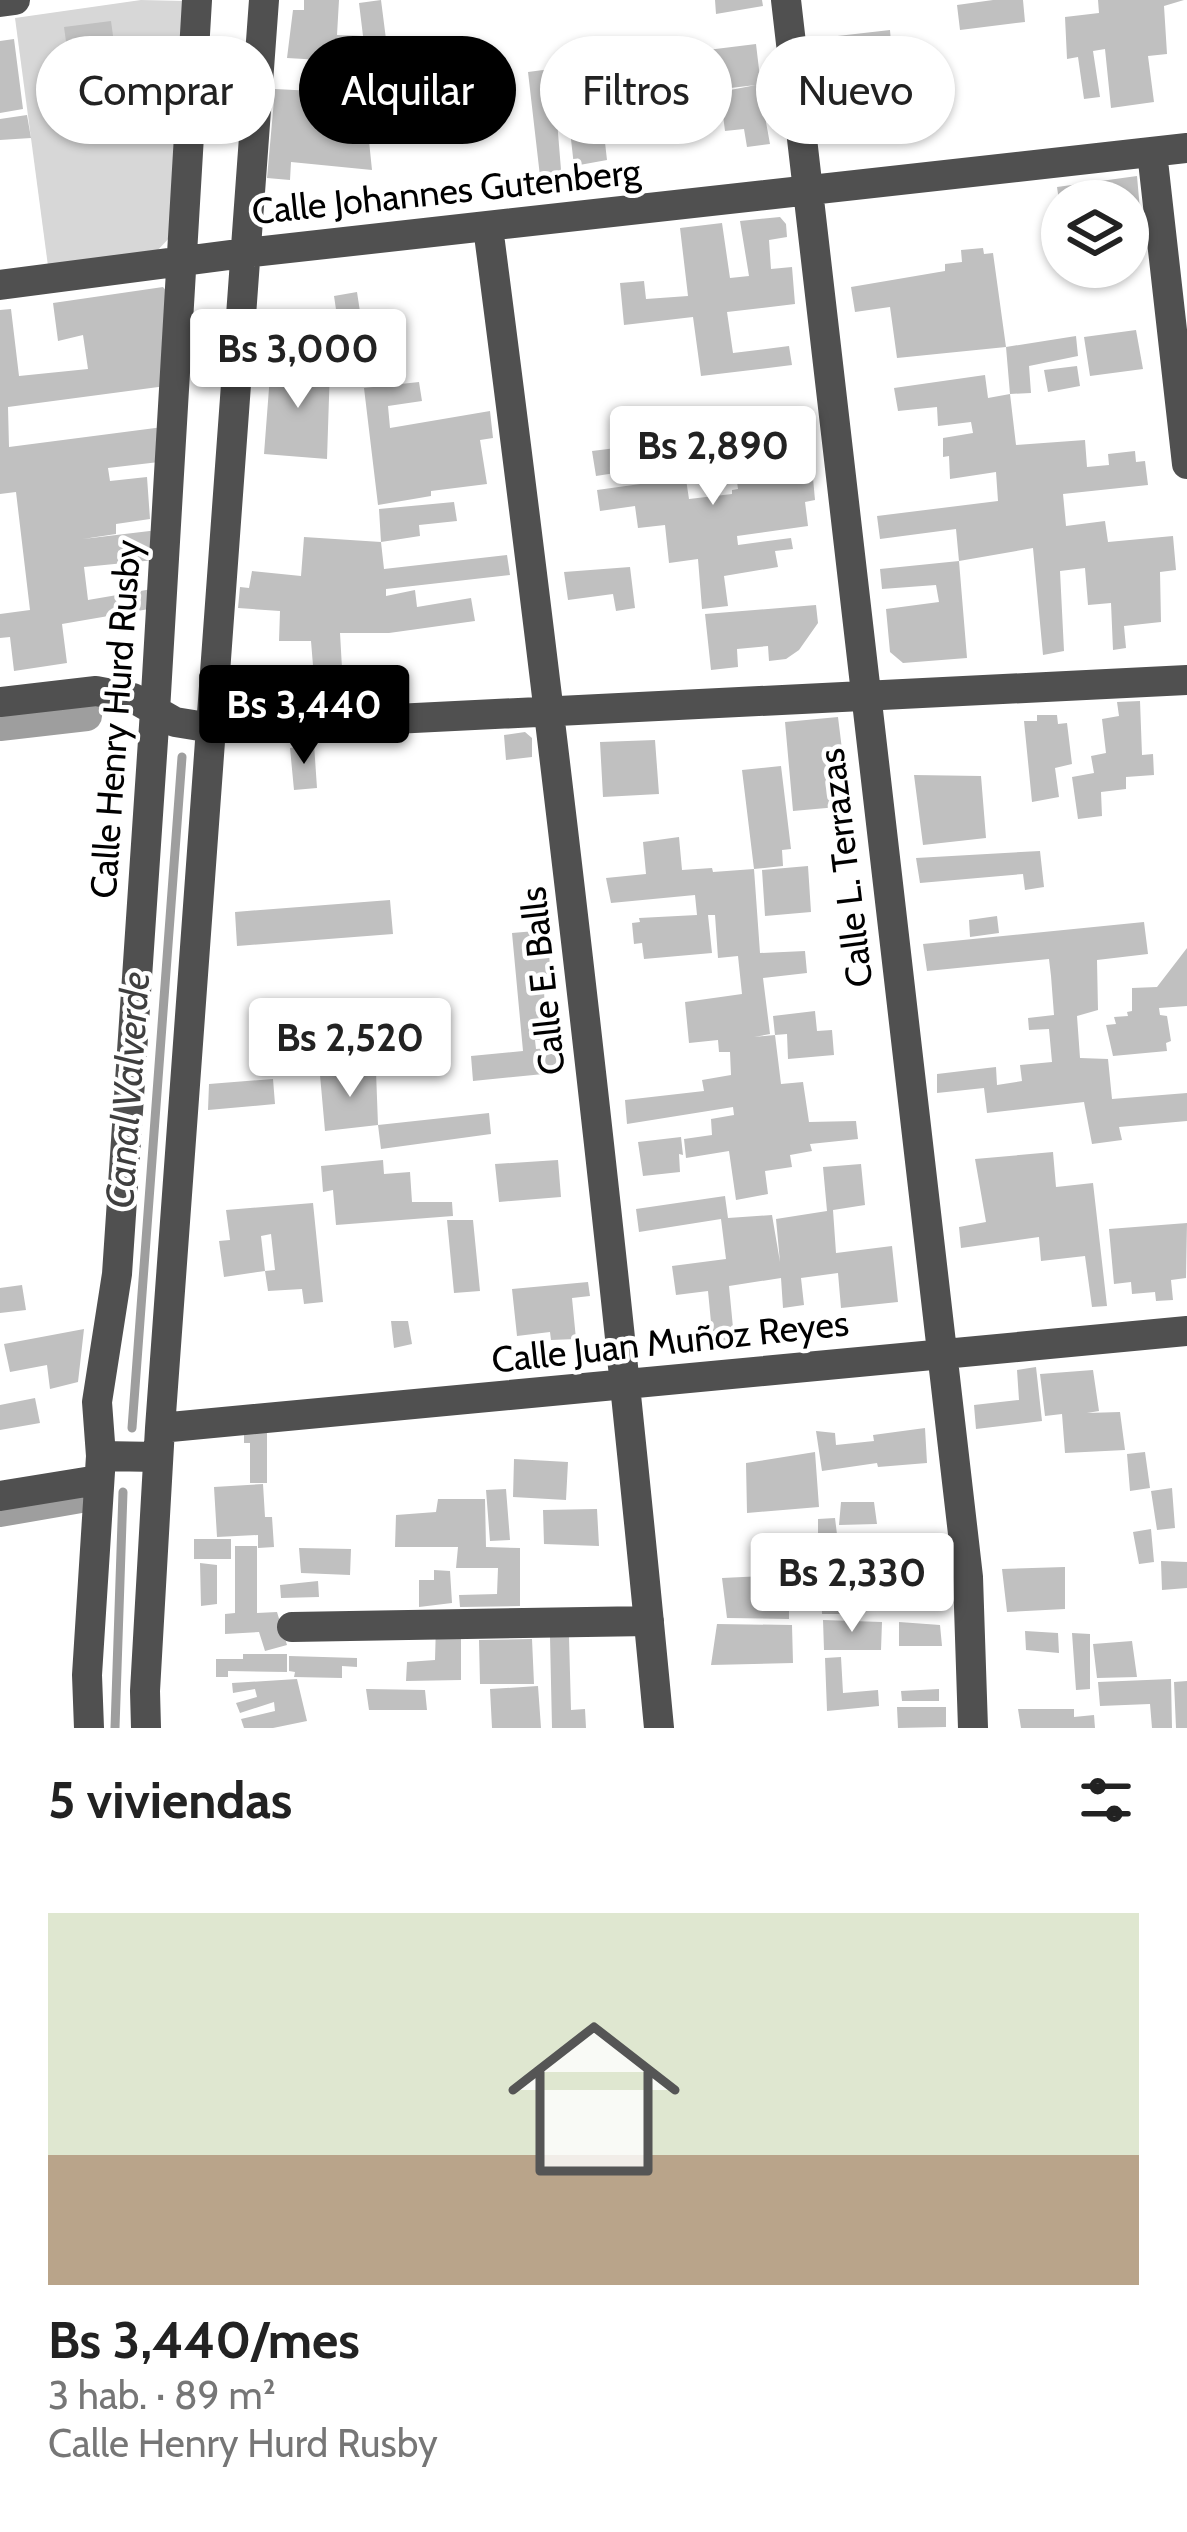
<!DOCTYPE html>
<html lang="es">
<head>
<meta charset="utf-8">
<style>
	:root { --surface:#fff; --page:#f2f2f2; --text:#222; --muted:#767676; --line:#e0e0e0; --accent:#000 }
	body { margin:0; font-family:Cabin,sans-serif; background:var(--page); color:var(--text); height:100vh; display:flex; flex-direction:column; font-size:45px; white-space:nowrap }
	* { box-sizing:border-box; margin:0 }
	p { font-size:39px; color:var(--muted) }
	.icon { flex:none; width:66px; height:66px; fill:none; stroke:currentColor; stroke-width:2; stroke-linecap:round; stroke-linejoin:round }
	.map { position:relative; height:1728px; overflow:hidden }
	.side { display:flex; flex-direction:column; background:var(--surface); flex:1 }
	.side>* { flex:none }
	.hud { position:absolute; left:36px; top:36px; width:1116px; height:108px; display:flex; gap:24px }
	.controls { position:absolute; left:1041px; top:180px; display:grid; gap:24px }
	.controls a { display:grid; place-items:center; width:108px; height:108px; border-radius:50%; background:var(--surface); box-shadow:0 3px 9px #0004; font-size:60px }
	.price { position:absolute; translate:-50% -102px; padding:0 27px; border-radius:12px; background:#fff; color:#222; font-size:39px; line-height:78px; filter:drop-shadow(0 3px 6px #0008) }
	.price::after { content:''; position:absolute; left:50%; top:72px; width:36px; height:27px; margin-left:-18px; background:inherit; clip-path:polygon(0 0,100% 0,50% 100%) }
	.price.selected { background:var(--accent); color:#fff }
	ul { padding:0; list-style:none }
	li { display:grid; align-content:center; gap:24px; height:636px; padding:0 48px }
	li+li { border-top:3px solid var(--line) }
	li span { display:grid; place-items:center; height:372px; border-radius:0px; color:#555 }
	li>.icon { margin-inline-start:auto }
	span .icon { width:216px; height:216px; fill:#fffc; stroke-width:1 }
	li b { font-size:51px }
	h2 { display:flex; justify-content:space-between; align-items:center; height:144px; padding:0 48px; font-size:51px }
	.pill { padding:0 42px; border-radius:54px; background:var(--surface); box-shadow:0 3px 9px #0004; font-size:42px; line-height:108px }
	.pill.selected { background:var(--accent); color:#fff }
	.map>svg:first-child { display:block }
	.green { fill:#d7d7d7 }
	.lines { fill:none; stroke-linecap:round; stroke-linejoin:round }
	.stream { stroke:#9e9e9e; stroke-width:9 }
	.canal { stroke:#9e9e9e; stroke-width:30 }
	.building { fill:#c0c0c0 }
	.minor { stroke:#505050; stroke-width:30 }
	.labels { text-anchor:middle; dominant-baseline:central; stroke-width:9; stroke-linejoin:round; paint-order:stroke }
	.street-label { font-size:36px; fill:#000; stroke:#fff }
	.water-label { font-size:39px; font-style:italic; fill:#3f3f3f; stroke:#fff }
</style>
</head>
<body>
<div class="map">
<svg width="1187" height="1728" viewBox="0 0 1187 1728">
	<rect width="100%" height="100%" fill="#fff"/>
	<!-- green -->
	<path class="green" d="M141,0L184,1L173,234L155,253L48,266L15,18Z"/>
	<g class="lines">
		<!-- stream -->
		<path class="stream" d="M132,1428L182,757
			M115,1728L123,1492"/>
		<!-- canal -->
		<path class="canal" d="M0,726L87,716
			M0,1512L81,1498"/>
	</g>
	<!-- building -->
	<path class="building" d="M304,0H339L337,35L363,36L359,3L381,0L399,141H374L370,91L319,88L321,60L287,58L293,10H304Z
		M715,0H762L763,6L716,14Z
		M993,0H1023L1025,22L960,30L957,5Z
		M1098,0H1184L1164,6L1167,54L1148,56L1154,102L1111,108L1105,49L1093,51L1100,97L1084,99L1078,57L1067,59L1065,17L1099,13Z
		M111,21L122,101L75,107L64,27Z
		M890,30L895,92L879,94L877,71L869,70L868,60L823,65L820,38Z
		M14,39L23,109L0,113V41Z
		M756,44L761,86L769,84L772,109L764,111L770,144L747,147L744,129L725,131L720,92L756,85L679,94L675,54Z
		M596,63L607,160L574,166L566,95L555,96L562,182L541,185L528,72Z
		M275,89L314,91L312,114H339L338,138L369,141L372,170L291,162L290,180L267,178Z
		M27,115L31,138L0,140V119Z
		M1137,176L1144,255L1128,257V201H1059L1057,187Z
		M780,217L786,224L787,237L769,240L771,269L792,267L795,304L727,312L733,353L789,346L792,365L701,376L693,317L624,325L620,283L644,281L646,299L688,296L680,228L722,223L730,278L749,276L740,221Z
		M983,248L984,254L993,253L1006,347L897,358L890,307L855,312L851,287L945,271V264L962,262L961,250Z
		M1073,267H1115V272L1074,279Z
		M163,287L173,299L166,386L8,407L9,447L163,427L159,462L108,468L110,481L147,477L150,519L116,524V534L83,539L158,530L155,560L84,567L88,600L152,589L149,609L62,624L67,663L14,671L10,637L0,638V614L30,610L16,492L0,494V310L11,309L19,376L88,369L83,335L58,341L53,303Z
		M357,292L362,325L338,323L334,296Z
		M273,322L360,328L362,363L334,364L333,353L272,345Z
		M1136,330L1143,369L1090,376L1084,337Z
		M1076,336L1078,356L1029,366L1031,393L1010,394L1006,347Z
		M271,362L330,367L327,459L264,454Z
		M1077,366L1080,386L1048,392L1044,370Z
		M985,375L988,398L1010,394L1016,445L1085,440L1087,467L1109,465L1108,454L1135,451L1136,462L1145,461L1148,485L1063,494L1066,526L1105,521L1108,542L1173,536L1176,570L1160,572L1161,622L1124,626L1126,648L1113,650L1111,603L1088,605L1085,568L1060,571L1064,651L1043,655L1033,548L959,561L956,529L880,539L877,516L998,501L996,472L950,479L949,456L943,457V438L973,433L971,422L938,426L937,407L898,411L894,388Z
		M419,382L422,401L388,406L390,428L490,411L493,438L480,440L487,484L431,491V496L378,505L364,388Z
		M790,438L796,480L813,478L815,500L805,502L808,526L737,536L738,545L791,538L793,549L775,551L778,567L724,576L728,606L702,609L698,559L669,563L665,525L638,528L635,506L600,511L597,490L662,481L660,466L596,476L592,451L680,440L689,499L732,494V490L738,489L732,446Z
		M454,502L457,521L419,525L420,536L381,542L379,509Z
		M304,537L381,542L384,569L507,555L510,575L386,589V596L415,590L417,607L471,598L475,621L389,633H340L343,686L315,690L311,641H279L280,611L238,608L240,587L249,588L252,571L301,576Z
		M959,561L967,658L903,663L890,652L886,609L939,602L936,585L882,589L880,569Z
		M630,567L635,608L616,611L613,594L568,600L564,572Z
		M816,605L818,623L799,650L786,659L769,661L768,646L737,649L738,667L711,670L705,614Z
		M1140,701L1142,755L1153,754L1154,775L1126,777V789L1101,792L1102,816L1078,819L1072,777L1094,773L1091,756L1106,753L1102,719L1119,716L1117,702Z
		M1037,715H1057L1058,724L1067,723L1072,764L1055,768L1059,797L1032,802L1024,721H1037Z
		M838,717L849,806L793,811L785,722Z
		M525,732L532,738V757L506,760L504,735Z
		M655,740L659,794L603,797L600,742Z
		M314,744L317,788L294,790L290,748Z
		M781,766L791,849L782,850L783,866L754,869L742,770Z
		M914,775L981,776L986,838L923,845Z
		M679,837L682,870L712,868L713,872L754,869L760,953L805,951L807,973L763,978L770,1034L754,1037L775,1035L781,1084L803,1082L809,1122L856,1121L858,1139L810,1144L812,1151L790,1155L792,1167L765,1171L768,1194L736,1200L729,1151L686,1158L684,1139L712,1135L711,1119L734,1115L733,1107L627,1124L625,1100L704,1091L702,1080L731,1075L730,1052H719L718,1040L689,1043L685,1002L742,994L738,956L718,958L715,915H708L712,953L644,959L642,943L634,944L632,923L640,922L639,918L697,915L695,895L611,903L606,878L646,874L643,842Z
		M1040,851L1044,887L1025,890L1023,874L920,883L916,858Z
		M808,866L811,912L765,916L762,870Z
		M390,900L393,934L237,946L235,912Z
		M997,916L999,933L970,937L969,920Z
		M1144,922L1148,954L1097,960L1098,1010L1077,1016L1080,1058L1108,1059L1112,1099L1187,1093V1121L1119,1127L1122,1140L1092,1144L1084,1102L987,1113L984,1088L937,1093V1074L996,1067L997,1085L1022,1081L1020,1065L1052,1062L1049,1029L1029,1030L1028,1018L1054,1015L1051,976L1049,959L927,971L923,944Z
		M547,930L552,989L544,990L545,1012L558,1010L561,1038L535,1040L536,1049L561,1047L564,1072L473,1081L471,1056L523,1051L512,933Z
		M1187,948V1006L1159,1008L1160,1015L1167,1016L1171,1041L1166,1043L1167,1051L1113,1056L1106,1025L1116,1024L1114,1017L1128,1016L1127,1012L1132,1011V988L1157,987Z
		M815,1011L817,1031L832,1030L834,1055L788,1059L787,1034L775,1035L773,1016Z
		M376,1071L378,1125L325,1131L320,1075Z
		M273,1079L275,1104L208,1110L209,1084Z
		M489,1113L491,1134L381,1149L378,1125Z
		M681,1137L683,1155L679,1154L680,1172L643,1176L638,1142Z
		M1053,1152L1056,1187L1093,1183L1107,1306L1092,1307L1085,1256L1041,1261L1039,1237L961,1248L959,1227L986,1222L975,1159Z
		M383,1160L384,1174L410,1172L412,1202H452L453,1216L336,1225L333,1190L323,1192L321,1166Z
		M558,1160L561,1197L499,1202L495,1164Z
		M861,1164L865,1205L833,1210L836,1253L892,1246L898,1302L841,1308L838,1273L801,1278L804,1305L783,1308L781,1278L729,1286L734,1338L713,1343L708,1291L676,1295L672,1266L726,1259L721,1219L639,1232L636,1209L725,1196L728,1218L772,1215L780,1262L776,1219L827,1211L823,1167Z
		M313,1203L323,1302L304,1304L302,1289L268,1291L265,1271L275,1270L271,1234L261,1236L265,1271L224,1277L219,1241L230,1240L226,1210Z
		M447,1220H473L480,1291L454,1293Z
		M1187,1223L1186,1278L1171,1280L1173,1300L1156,1301L1155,1292L1132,1294L1131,1282L1114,1284L1109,1229Z
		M588,1282L590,1296L572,1298L576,1339L551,1340L550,1332L517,1336L512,1289Z
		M22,1285L26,1310L0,1313V1288Z
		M391,1321H408L412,1344L394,1348Z
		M84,1329L78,1382L50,1389L47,1365L10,1372L4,1344Z
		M1036,1367L1042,1421L976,1429L974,1405L1019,1400L1017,1370Z
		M1093,1370L1099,1411L1087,1413L1120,1412L1125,1450L1065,1453L1062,1414L1045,1416L1040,1374Z
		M35,1398L40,1423L0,1430V1405Z
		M925,1428L927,1463L878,1467L877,1463L822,1471L816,1431L835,1433L836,1445L874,1441L873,1435Z
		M244,1432H267V1483H250V1443H244Z
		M815,1452L819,1507L747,1513L746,1463Z
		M1145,1452L1150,1488L1130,1491L1127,1454Z
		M514,1459L568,1462L566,1500L513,1497Z
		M263,1484L265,1517H272L274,1547L258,1548V1535L217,1537L214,1487Z
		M1172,1488L1175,1528L1157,1530L1151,1491Z
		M506,1489L510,1540L490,1541L486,1490Z
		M438,1499H485L486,1547L520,1548V1606L460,1607L459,1595L497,1594L498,1568H456L458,1547H395L396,1515L436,1512Z
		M841,1502H874L877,1524L839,1525Z
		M597,1509L599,1546L544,1544L543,1510Z
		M835,1518L840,1559H855L854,1572L818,1573V1519Z
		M1151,1529L1154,1562L1139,1564L1133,1532Z
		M194,1539H231V1559H194Z
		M235,1546H257V1613L277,1612L287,1645L265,1651L259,1632L225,1634V1614L235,1613Z
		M299,1548L351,1549L350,1575L301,1573Z
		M1161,1561L1187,1562V1588L1162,1590Z
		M200,1563L217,1565V1604L201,1606Z
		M1065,1567V1609L1007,1612L1002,1569Z
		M434,1570L450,1571L452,1603L419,1607V1580H434Z
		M789,1575V1619L727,1618L722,1578Z
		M912,1575L914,1594L861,1597L862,1578Z
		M821,1579H851L852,1614H822Z
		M318,1581L319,1597L281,1598L280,1585Z
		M823,1620L882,1622L881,1650H824Z
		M899,1622L940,1625L942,1646H899Z
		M436,1624H461V1680L406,1681L407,1662L435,1660Z
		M717,1624L792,1625L793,1663L711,1665Z
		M1025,1631L1058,1633L1059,1653L1026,1650Z
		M1072,1633L1090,1634V1689L1076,1690Z
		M550,1637H569L571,1710L585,1709L586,1728H552Z
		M532,1639L534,1684H480L479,1640Z
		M1132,1641L1137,1677L1097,1678L1093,1644Z
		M243,1654H287V1672L228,1671V1677H216V1659H243Z
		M289,1656L357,1658V1667L342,1666V1678L294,1677L295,1672L289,1671Z
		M841,1657L843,1693L878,1690L879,1706L827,1711L825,1658Z
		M297,1679L307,1721L273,1728H244L241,1719L275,1711L274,1702L240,1713L236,1703L257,1697L255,1689L233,1693L232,1683Z
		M1171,1679L1172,1728H1152L1150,1704L1100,1706L1098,1682Z
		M1187,1681V1728H1176L1174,1682Z
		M538,1686L541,1728H492L490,1689Z
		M366,1689L425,1690L427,1710H369Z
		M939,1689V1701H902L901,1691Z
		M897,1707H946V1727L898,1728Z
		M1018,1709H1074V1717L1094,1715L1095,1728H1021Z"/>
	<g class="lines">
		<!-- minor -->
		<path class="minor" d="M786,0L968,1577L973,1728
			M0,2L15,0
			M1152,152L1187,464
			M488,227C553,727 612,1227 659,1728
			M0,285L245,253L1187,148
			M0,702L96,691L133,698L175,722L212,728L1187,680
			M160,1428L1187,1331
			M101,1456L158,1457
			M0,1496L98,1480
			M292,1627L649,1621
			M89,1728L87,1675L101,1456L97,1402L117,1274L155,711L197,0
			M146,1728L145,1691L160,1428L264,0"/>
	</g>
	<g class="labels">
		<!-- street labels -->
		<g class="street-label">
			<text transform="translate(446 191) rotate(-6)">Calle Johannes Gutenberg</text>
			<text transform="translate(115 719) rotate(-86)">Calle Henry Hurd Rusby</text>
			<text transform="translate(845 868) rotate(-97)">Calle L. Terrazas</text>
			<text transform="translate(542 981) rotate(-96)">Calle E. Balls</text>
			<text transform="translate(670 1341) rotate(-6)">Calle Juan Muñoz Reyes</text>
		</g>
		<!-- water labels -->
		<g class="water-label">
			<text transform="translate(127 1090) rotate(-86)">Canal Valverde</text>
		</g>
	</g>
</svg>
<div class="controls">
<a><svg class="icon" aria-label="layers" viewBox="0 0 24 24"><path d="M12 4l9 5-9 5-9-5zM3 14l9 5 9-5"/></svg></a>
</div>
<b class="price" style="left:298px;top:411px">Bs 3,000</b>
<b class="price" style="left:713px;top:508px">Bs 2,890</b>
<b class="price selected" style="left:304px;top:767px">Bs 3,440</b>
<b class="price" style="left:350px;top:1100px">Bs 2,520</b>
<b class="price" style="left:852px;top:1635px">Bs 2,330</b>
<div class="hud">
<a class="pill">Comprar</a>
<a class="pill selected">Alquilar</a>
<a class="pill">Filtros</a>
<a class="pill">Nuevo</a>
</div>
</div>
<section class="side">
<h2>5 viviendas<svg class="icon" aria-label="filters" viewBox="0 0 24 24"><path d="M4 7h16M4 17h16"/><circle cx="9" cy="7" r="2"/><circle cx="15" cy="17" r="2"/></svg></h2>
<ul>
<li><span style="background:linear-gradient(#dfe7d0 65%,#b9a48a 0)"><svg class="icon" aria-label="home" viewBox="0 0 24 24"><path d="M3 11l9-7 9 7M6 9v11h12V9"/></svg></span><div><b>Bs 3,440/mes</b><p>3 hab. · 89 m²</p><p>Calle Henry Hurd Rusby</p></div></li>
</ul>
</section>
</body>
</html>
